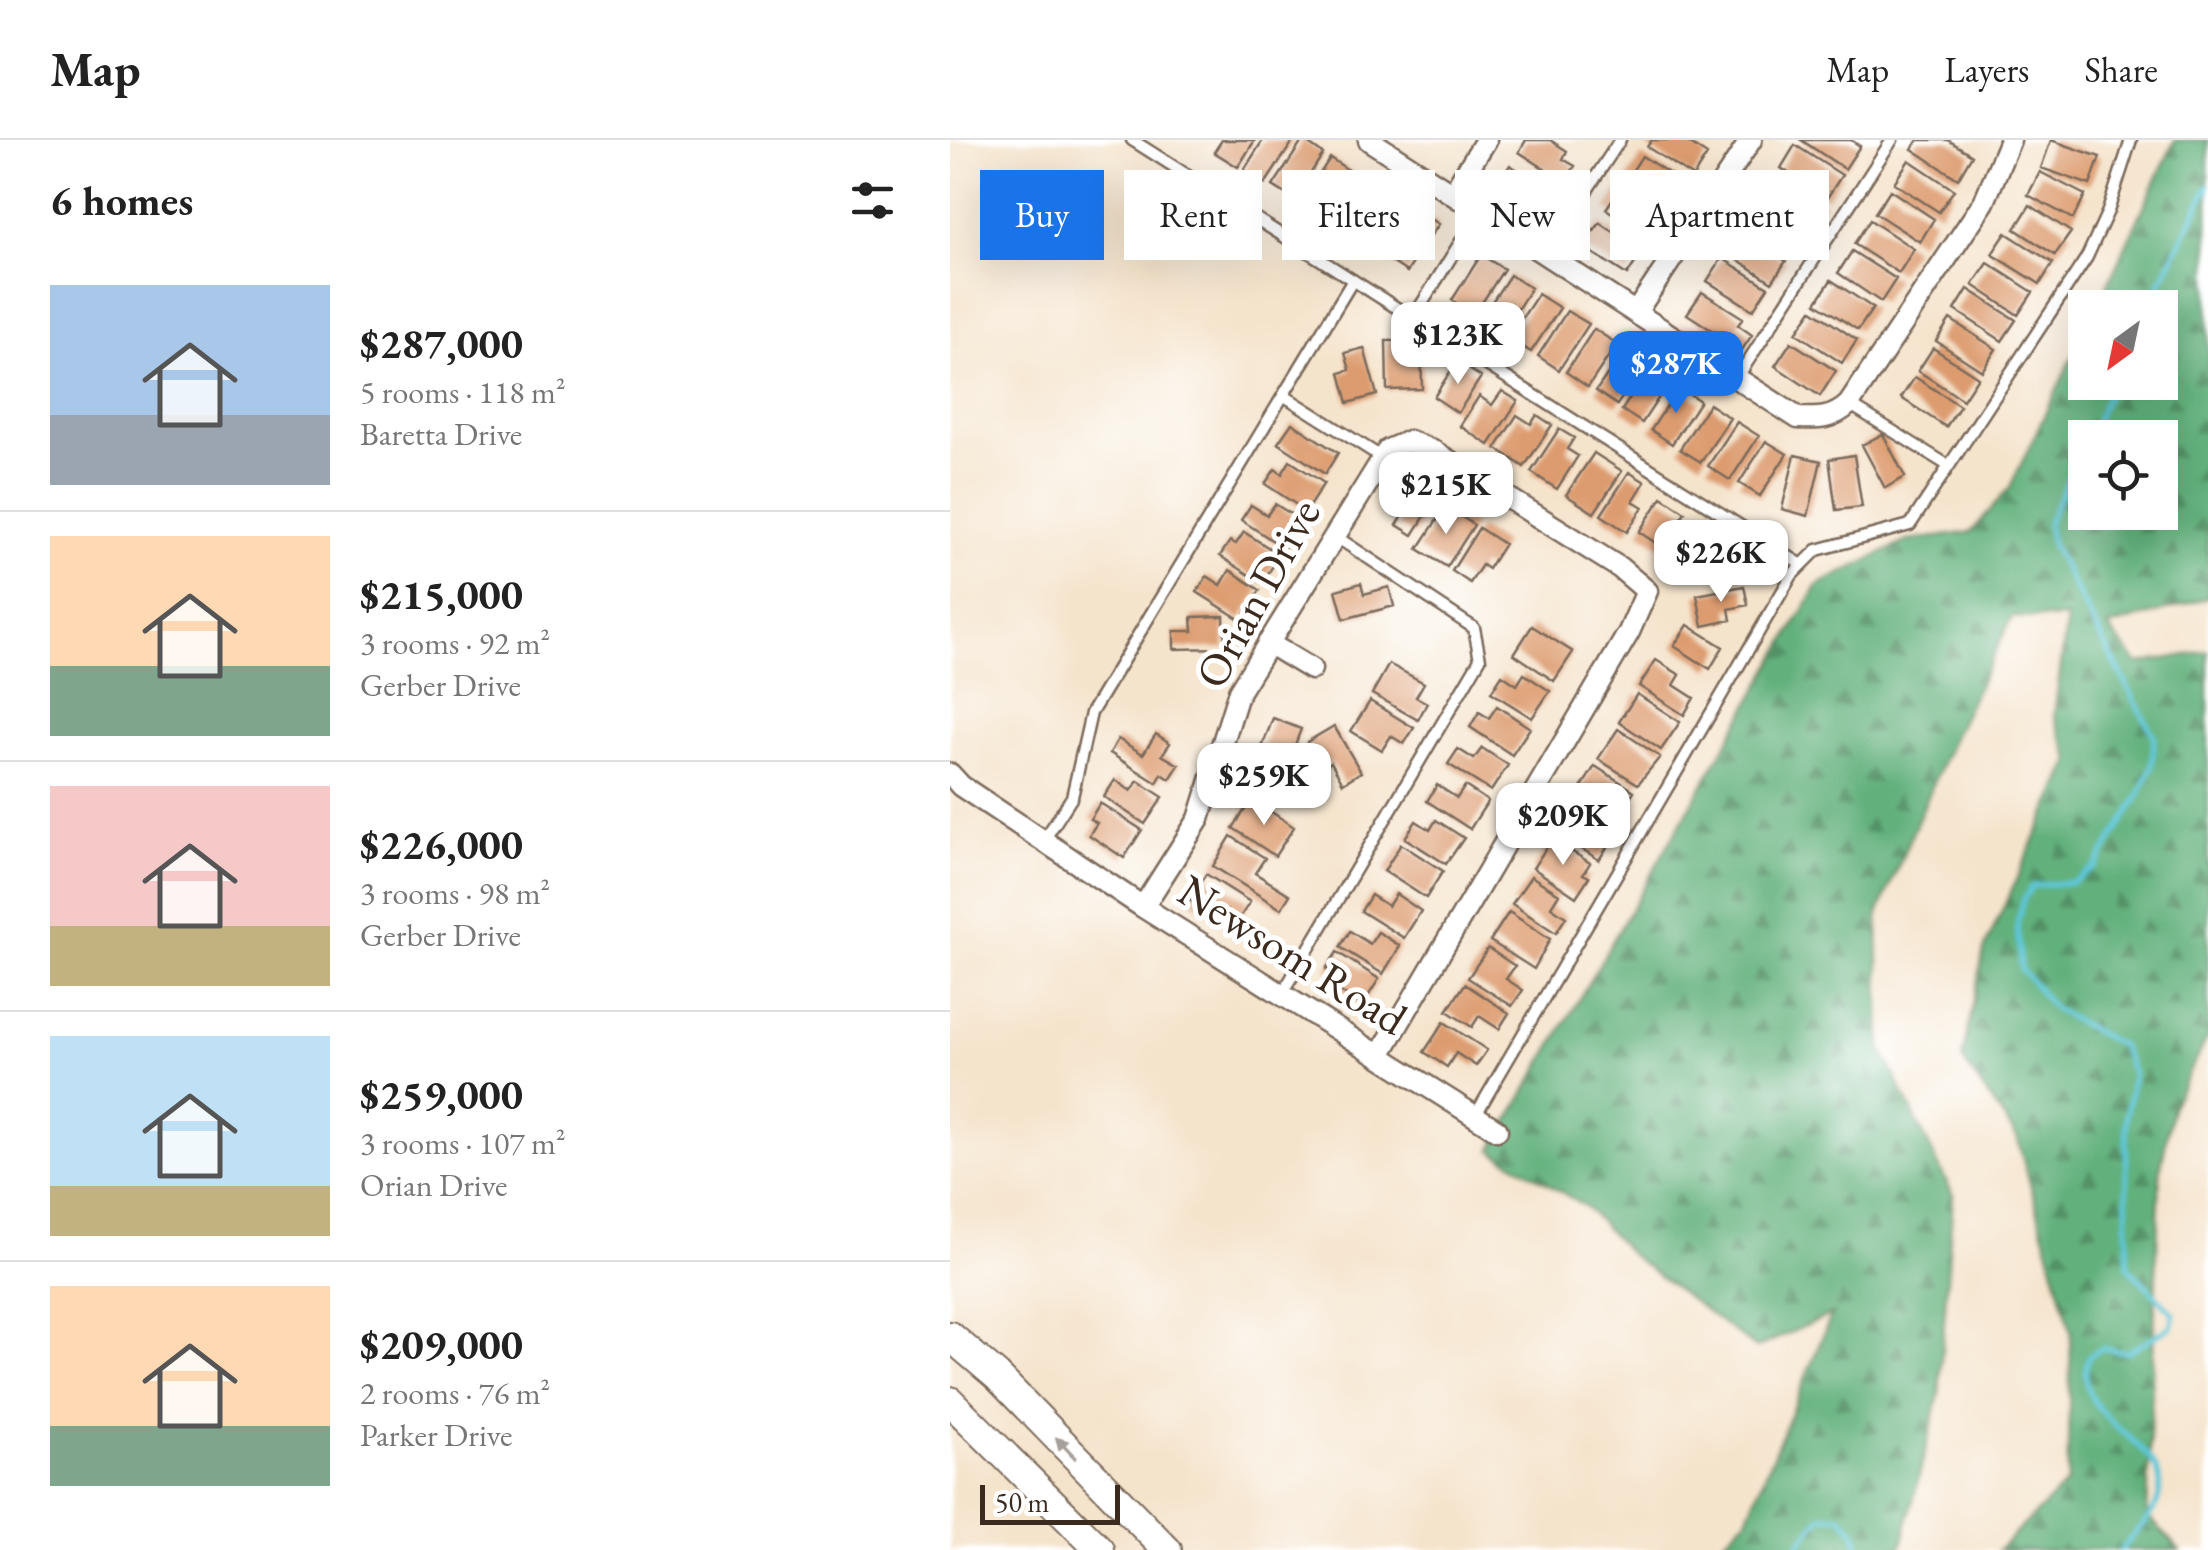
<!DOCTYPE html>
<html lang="en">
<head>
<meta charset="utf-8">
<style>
	:root { --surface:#fff; --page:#f2f2f2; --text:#222; --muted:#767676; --line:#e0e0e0; --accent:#1a73e8 }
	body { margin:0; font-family:"EB Garamond",serif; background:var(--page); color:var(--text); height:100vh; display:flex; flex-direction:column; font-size:38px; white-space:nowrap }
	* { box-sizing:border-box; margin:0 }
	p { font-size:32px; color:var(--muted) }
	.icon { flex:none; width:55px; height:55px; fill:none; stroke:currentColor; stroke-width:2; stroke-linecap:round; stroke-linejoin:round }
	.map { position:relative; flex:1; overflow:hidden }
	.sheet { display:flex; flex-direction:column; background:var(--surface); width:950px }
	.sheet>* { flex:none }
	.banner { position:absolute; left:30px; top:30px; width:950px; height:90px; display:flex; gap:20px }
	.needle { width:65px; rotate:213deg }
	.tools { position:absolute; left:1118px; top:150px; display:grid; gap:20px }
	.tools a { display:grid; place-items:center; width:110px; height:110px; border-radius:0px; background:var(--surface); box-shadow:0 10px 40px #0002; font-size:50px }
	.scale { position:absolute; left:30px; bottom:25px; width:140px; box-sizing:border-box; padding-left:10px; border:5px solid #3b2a1e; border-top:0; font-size:28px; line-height:35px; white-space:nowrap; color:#3b2a1e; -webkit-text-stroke:8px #fff; paint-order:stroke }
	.price { position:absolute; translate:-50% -85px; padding:0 22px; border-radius:20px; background:#fff; color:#222; font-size:32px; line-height:65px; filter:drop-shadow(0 2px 5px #0008) }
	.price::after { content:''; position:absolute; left:50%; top:60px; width:30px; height:22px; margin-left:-15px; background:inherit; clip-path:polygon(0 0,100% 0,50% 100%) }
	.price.on { background:var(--accent); color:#fff }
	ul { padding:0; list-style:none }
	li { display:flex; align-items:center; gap:30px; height:250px; padding:0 50px }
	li+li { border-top:2px solid var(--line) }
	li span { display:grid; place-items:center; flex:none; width:280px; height:200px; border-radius:0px; color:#555 }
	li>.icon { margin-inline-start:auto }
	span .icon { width:120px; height:120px; fill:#fffc; stroke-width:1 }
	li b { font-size:42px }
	h2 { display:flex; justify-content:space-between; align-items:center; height:120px; padding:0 50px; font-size:42px }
	.chip { padding:0 35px; border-radius:0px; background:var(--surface); box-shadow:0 10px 40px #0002; font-size:35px; line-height:90px }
	.chip.on { background:var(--accent); color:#fff }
	header { display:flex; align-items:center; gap:60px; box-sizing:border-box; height:140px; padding:0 50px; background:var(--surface); border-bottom:2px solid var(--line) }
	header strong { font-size:48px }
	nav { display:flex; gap:55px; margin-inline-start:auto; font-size:35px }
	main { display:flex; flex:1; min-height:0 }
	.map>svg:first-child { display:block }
	.forest { fill:url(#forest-firs); stroke:#4e6e4d; stroke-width:2.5; fill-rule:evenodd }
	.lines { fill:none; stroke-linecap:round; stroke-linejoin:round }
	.stream { stroke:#5ec7da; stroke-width:5 }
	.building { fill:#dd9c6f }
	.lane-casing { stroke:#7c6b5b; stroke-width:15 }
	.street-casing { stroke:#7c6b5b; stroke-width:25 }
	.secondary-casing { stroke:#7c6b5b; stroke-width:32 }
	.lane { stroke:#fff; stroke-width:10 }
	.street { stroke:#fff; stroke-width:20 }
	.secondary { stroke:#fff; stroke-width:28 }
	.oneway { fill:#a79f9a }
	.labels { text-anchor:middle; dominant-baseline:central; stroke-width:10; stroke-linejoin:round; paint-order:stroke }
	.street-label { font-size:45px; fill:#3b2a1e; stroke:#fff }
</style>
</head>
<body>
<header>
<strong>Map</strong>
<nav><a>Map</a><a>Layers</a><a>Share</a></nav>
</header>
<main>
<section class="sheet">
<h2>6 homes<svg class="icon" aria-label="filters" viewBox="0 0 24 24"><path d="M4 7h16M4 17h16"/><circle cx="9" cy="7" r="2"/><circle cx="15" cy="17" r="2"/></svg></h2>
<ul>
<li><span style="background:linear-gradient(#a9c7e8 65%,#9aa5b1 0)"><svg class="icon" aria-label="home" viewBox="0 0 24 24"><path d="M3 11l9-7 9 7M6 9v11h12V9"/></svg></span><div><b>$287,000</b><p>5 rooms · 118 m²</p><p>Baretta Drive</p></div></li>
<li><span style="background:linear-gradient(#ffd9b3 65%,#7fa58c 0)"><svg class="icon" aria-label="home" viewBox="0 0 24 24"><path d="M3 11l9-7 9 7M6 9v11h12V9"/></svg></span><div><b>$215,000</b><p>3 rooms · 92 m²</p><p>Gerber Drive</p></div></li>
<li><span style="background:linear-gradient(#f6c9c9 70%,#c2b280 0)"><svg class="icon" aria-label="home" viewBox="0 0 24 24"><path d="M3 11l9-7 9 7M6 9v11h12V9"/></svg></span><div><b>$226,000</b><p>3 rooms · 98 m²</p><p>Gerber Drive</p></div></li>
<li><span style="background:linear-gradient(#bfe0f5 75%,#c2b280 0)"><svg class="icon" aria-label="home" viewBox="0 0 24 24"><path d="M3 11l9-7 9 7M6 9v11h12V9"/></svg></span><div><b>$259,000</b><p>3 rooms · 107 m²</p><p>Orian Drive</p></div></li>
<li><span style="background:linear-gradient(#ffd9b3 70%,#7fa58c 0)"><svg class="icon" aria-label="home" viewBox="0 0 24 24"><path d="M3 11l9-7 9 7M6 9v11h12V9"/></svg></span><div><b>$209,000</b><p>2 rooms · 76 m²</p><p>Parker Drive</p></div></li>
</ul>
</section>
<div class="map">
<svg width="1258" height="1410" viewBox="0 0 1258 1410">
	<defs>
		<pattern id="forest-firs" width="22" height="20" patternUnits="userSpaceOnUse" patternTransform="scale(2.5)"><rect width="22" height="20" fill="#62b17c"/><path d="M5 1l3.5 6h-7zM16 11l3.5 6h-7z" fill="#529065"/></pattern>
	</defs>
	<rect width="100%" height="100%" fill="#fff"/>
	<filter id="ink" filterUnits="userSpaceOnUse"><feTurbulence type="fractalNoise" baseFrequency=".01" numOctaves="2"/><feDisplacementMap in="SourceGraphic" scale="20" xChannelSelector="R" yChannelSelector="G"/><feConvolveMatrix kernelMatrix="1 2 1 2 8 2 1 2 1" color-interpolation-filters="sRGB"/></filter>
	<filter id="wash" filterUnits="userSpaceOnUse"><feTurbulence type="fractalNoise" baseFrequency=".0048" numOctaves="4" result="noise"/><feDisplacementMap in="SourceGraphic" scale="40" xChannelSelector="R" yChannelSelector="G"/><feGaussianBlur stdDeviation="2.25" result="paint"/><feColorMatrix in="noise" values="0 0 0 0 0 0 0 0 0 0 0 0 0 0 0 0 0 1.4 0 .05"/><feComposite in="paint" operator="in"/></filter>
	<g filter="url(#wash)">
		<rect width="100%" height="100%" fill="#f5e4cc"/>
		<!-- forest -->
		<path class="forest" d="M1225,0H1258V458L1158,487L1188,524L1258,511V896L1223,964L1210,1032L1197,1375L1230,1410H1048L1117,1343L1121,1191L1067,997L1012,919L1034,810L1121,620L1104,576L1117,479L1062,477L1004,595L928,774L931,908L1003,1055L989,1255L952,1405L948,1410H764L797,1378L882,1174L806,1208L681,1115L636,1067L542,1010L868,445L957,401L1021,392L1060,347L1135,191V242H1210V168L1147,167ZM1135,298H1210V372H1135Z"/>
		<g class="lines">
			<!-- stream -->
			<path class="stream" d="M1198,168L1258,47
				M1138,298L1163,242
				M1135,303L1097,384L1101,404L1204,596L1202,627L1189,656L1146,726L1123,742L1082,746L1073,760L1067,785L1071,829L1104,869L1171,906L1183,934L1176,977L1178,1127L1224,1174L1221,1187L1177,1212L1153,1208L1139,1216C1113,1286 1236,1300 1205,1367C1198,1382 1181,1396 1171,1410
				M844,1410L872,1376H891L904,1390L910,1410"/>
		</g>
		<g id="blocks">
			<!-- building -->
			<path class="building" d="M272,0H305L288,27L264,12Z
				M313,0H344L315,44L294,30Z
				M353,0L373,14L344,59L323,46Z
				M576,0H600L617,11L613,19L625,26L615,42L569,12Z
				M702,0H734L757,15L743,37L697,7Z
				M851,0H901L910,6L895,29Z
				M968,0H998L1022,15L1008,39L962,9Z
				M1101,0L1150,17L1140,45L1091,28Z
				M845,5L892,35L877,58L831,28Z
				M692,16L737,45L722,68L677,39Z
				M380,18L403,33L375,75L353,60Z
				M959,20L1004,50L989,72L944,43Z
				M560,25L607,56L592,79L545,49Z
				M1090,32L1135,55L1123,79L1078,55Z
				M831,35L874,63L859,86L816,58Z
				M409,36L431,51L406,89L384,75Z
				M671,46L717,76L702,99L656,69Z
				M940,50L984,79L970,102L925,73Z
				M441,54L462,68L433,113L411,99Z
				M810,63L847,87L832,109L795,85Z
				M1080,65L1121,92L1105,115L1065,89Z
				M469,71L489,84L457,132L437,119Z
				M920,80L964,109L949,133L904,104Z
				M628,81L644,91L650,83L693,111L677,135L618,97Z
				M790,91L836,121L822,142L776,112Z
				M1056,93L1103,123L1090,144L1042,114Z
				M902,111L946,139L931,162L888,133Z
				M531,115L554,129L524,175L502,160Z
				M772,118L818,147L803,170L757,141Z
				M1038,123L1083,152L1068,175L1023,145Z
				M560,135L581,148L553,192L531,178Z
				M881,140L923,168L908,190L866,163Z
				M1018,149L1066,180L1052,201L1005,170Z
				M752,152L793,178L788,185L802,195L792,210L737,174Z
				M588,154L610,168L581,212L559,198Z
				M862,170L907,200L892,223L846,193Z
				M617,171L639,184L609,230L588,216Z
				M1000,179L1046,209L1032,231L986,201Z
				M644,189L667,204L638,247L616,232Z
				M471,200L472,249L437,250L436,201Z
				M841,202L886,231L870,256L825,226Z
				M414,208L427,255L398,263L390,233L400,230L395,213Z
				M983,208L1028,237L1013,260L968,231Z
				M673,211L694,224L667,265L646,251Z
				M507,221L531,237L508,273L484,257Z
				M701,226L721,239L692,283L672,270Z
				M965,237L1010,266L996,287L951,258Z
				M729,247L750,261L722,304L701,290Z
				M552,251L568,261L539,305L510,286L529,256L542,265Z
				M759,264L780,278L751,322L730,309Z
				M567,275L581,284L587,275L602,285L574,327L546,308Z
				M787,282L809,296L780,340L758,326Z
				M342,283L388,313L375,334L328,303Z
				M609,289L624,298L617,309L628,316L607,349L581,332Z
				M933,294L955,337L935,348L912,305Z
				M816,301L837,314L810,356L789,343Z
				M644,313L672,331L644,373L616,355Z
				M845,315L871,321L858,376L832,369Z
				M904,315L912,367L886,370L879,319Z
				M340,321L374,343L356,371L315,344L325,329L332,334Z
				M679,332L695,342L683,361L693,367L677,392L651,375Z
				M459,343L485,360L463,395L447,385L455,373L444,366Z
				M712,357L735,372L712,407L689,392Z
				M325,364L352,381L334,408L291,380L301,365L317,375Z
				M496,366L524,385L497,427L468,409Z
				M529,388L554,404L538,429L532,425L520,443L502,431Z
				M294,392L330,415L312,443L270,416L280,401L286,404Z
				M280,430L310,450L291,480L247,452L257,436L271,445Z
				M411,443L414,454L439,447L444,466L394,479L386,450Z
				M794,446L798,465L779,469L781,480L753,486L747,455Z
				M274,476L275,508L224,509V491H243L242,477Z
				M738,485L773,507L760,529L724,506Z
				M582,486L623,512L604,541L564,514Z
				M706,520L730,535L724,545L744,558L734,575L689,546Z
				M439,524L474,543L466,557L477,563L468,580L422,554Z
				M574,534L600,551L582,578L541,552L552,535L567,545Z
				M687,554L730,582L711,610L669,582Z
				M420,561L464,588L454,604L441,596L432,610L401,591Z
				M547,566L580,588L562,615L520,587L529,572L539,578Z
				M323,578L351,589L333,637L305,626Z
				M384,586L411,632L393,643L381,622L373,627L357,602Z
				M668,589L710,617L688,644L648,619Z
				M206,594L220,603L212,615L229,625L220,639L212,634L207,643L160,613L168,599L193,614Z
				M532,608L558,625L541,651L498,624L508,609L524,619Z
				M645,626L684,651L665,681L626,656Z
				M165,640L181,651L188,641L213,657L195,684L154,657Z
				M487,645L507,658L515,646L538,661L520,689L477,661Z
				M302,659L344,687L325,716L283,688Z
				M150,663L192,690L174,718L139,695L147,683L140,679Z
				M624,664L655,685L648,696L659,704L649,720L606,692Z
				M486,680L514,698L496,724L455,698L466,681L480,690Z
				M281,696L315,718L305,733L340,755L331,769L263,726Z
				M602,699L640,723L633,734L639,737L626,757L583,728Z
				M451,704L493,731L476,758L434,731Z
				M256,734L300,762L289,779L270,767L264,776L239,760Z
				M581,736L609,754L601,767L616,777L606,793L562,764Z
				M446,754L471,771L454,798L411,771L421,755L438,766Z
				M559,772L600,799L584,829L540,801Z
				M400,791L420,804L428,792L450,806L433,834L390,807Z
				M538,808L565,826L556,839L573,850L562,866L518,838Z
				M387,812L429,839L412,866L388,850L394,840L376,829Z
				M515,844L559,873L549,889L529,876L522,887L497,871Z
				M494,882L537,910L526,926L506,913L497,927L474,912Z"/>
		</g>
	</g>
	<g filter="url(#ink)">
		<use href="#blocks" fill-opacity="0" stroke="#7c6b5b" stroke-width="2.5"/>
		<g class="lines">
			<defs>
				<path id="lane" d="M182,0L852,425
					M596,113L670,0
					M463,178L531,69
					M787,238L942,0
					M333,255L433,318
					M899,264L999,326
					M94,700L122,657L141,573L403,140
					M332,854L530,519L524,488L385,396
					M525,976L842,435L867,410L960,385L1137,117L1158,71L1181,0"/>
				<path id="street" d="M419,0L848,278C869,279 883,279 899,264L1034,62L1060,0
					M504,51L536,0
					M686,172L801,0
					M318,503L361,529
					M0,634L11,646L193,767L547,990
					M193,767L249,679L289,551L438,310L459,301L485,312L670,428L697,451L679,492L430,915"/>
				<path id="secondary" d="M0,1196L48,1237L217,1410
					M0,1261L150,1410"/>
			</defs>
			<!-- lane casing -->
			<use href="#lane" class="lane-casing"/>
			<!-- street casing -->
			<use href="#street" class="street-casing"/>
			<!-- secondary casing -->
			<use href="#secondary" class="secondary-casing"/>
			<!-- lane -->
			<use href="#lane" class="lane"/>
			<!-- street -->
			<use href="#street" class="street"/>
			<!-- secondary -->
			<use href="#secondary" class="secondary"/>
		</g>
		<!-- one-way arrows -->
		<defs><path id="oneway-solid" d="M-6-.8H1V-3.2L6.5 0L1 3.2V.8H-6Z" transform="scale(2.5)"/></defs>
		<use class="oneway" href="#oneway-solid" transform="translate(116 1308) rotate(-134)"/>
	</g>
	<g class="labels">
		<!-- street labels -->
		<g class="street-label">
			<text transform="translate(307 453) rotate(-61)">Orian Drive</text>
			<text transform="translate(343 814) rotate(32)">Newsom Road</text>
		</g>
	</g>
</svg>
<div class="tools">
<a><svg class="needle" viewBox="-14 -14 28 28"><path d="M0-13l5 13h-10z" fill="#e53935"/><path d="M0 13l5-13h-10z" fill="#767676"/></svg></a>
<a><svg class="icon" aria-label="locate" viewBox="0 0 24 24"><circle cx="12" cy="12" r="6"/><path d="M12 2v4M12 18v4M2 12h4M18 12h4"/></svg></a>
</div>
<div class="scale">50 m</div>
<b class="price" style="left:508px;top:247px">$123K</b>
<b class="price on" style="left:726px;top:276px">$287K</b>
<b class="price" style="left:496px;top:397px">$215K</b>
<b class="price" style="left:771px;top:465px">$226K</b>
<b class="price" style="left:314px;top:688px">$259K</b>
<b class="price" style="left:613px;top:728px">$209K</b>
<div class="banner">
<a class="chip on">Buy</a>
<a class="chip">Rent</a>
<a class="chip">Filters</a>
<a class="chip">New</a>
<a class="chip">Apartment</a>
</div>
</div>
</main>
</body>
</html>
